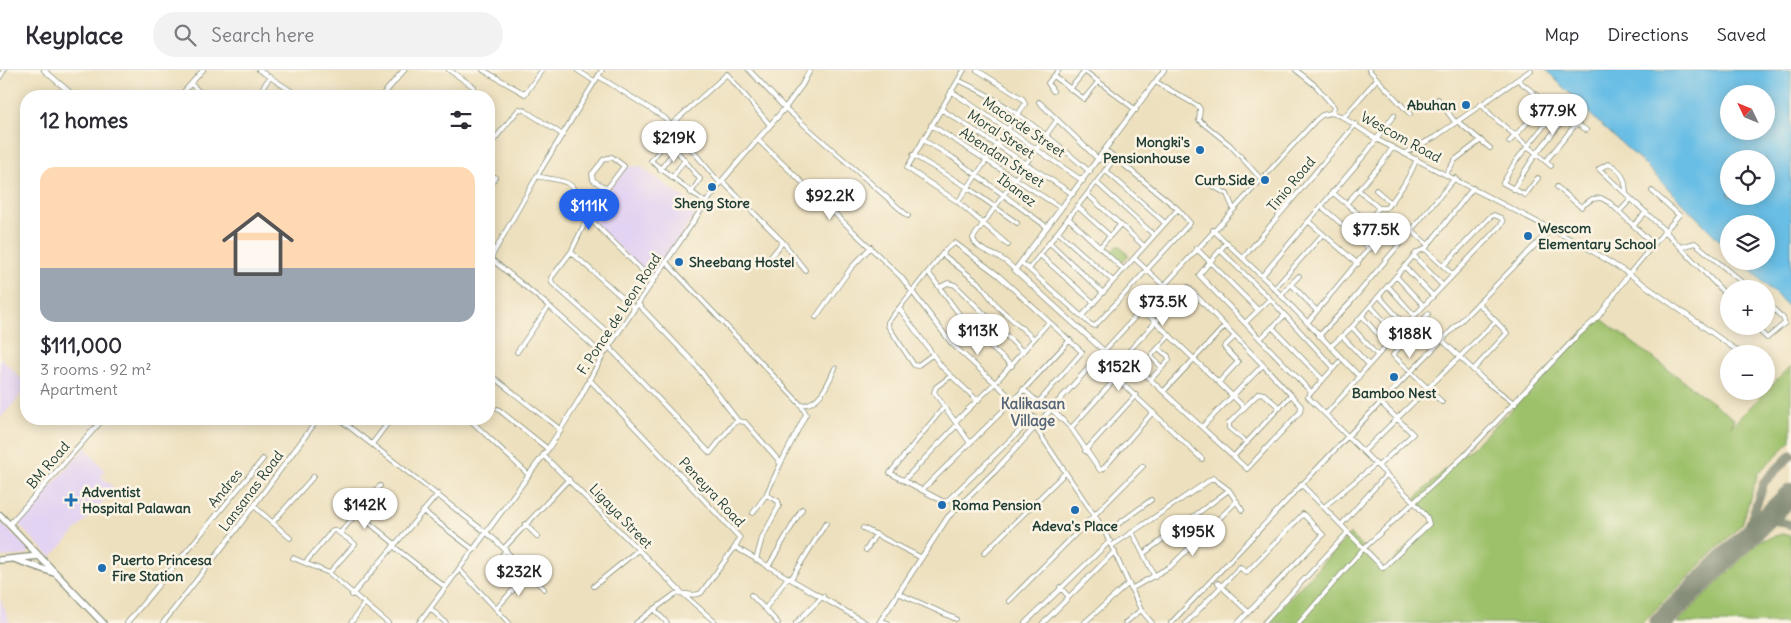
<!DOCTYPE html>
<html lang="en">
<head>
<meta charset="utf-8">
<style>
	:root { --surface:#fff; --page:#f2f2f3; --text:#2b2b33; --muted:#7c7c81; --line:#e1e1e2; --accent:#2563eb }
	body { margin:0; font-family:Delius,sans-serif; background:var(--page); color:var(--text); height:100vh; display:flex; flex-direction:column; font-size:19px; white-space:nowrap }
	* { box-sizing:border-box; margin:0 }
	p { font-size:16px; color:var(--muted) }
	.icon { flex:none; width:28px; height:28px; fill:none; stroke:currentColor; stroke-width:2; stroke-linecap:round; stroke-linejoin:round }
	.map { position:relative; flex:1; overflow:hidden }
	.panel { position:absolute; left:20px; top:20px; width:475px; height:335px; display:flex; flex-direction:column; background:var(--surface); border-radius:20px; box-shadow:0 2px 12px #0003 }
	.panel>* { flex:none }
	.needle { width:32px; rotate:313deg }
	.controls { position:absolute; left:1720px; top:15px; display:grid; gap:10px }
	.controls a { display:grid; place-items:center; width:55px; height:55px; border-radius:50%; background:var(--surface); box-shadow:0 2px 12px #0003; font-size:25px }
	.price { position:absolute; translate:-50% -42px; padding:0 11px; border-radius:18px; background:#fff; color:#222; font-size:16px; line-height:32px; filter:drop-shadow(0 1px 2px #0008) }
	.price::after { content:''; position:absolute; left:50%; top:30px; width:15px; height:11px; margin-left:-8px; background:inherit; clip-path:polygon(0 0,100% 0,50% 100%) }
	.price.active { background:var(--accent); color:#fff }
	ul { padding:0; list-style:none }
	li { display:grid; align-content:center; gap:10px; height:265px; padding:0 20px }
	li span { display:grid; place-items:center; height:155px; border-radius:15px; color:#555 }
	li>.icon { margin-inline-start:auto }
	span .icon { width:90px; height:90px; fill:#fffc; stroke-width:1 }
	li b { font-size:21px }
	h2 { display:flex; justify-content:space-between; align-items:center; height:60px; padding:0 20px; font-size:21px }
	header { display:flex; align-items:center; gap:30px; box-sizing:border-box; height:70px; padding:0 25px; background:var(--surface); border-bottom:1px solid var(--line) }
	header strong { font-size:24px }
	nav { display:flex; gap:28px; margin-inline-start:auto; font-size:18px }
	.search { width:350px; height:45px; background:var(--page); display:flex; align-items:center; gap:12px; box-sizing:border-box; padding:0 18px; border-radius:28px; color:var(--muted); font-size:19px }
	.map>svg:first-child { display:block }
	.built { fill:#e3d3f2 }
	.green { fill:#9dc16b; stroke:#5e7f50 }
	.water { fill:#69bee5; stroke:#447e8c; fill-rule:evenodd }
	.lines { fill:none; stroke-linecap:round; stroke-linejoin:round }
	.taxiway { stroke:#868e79; stroke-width:9 }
	.runway { stroke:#868e79; stroke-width:22 }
	.minor-casing { stroke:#868e79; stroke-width:5.5 }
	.tertiary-casing { stroke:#868e79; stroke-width:6 }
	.primary-casing { stroke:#868e79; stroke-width:8 }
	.minor { stroke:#fff; stroke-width:4 }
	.tertiary { stroke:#fff; stroke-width:4.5 }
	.primary { stroke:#fff; stroke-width:5.5 }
	.poi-dot { fill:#1f6fb2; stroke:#fcf5e5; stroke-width:2 }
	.labels { text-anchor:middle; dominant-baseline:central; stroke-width:5; stroke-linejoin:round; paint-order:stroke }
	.poi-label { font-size:14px; font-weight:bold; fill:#1f3d34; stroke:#fcf5e5; text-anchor:start }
	.street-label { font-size:14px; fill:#1f3d34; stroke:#fcf5e5 }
	.neighbourhood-label { font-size:15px; font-weight:bold; fill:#566578; stroke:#fcf5e5 }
</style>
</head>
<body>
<header>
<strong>Keyplace</strong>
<div class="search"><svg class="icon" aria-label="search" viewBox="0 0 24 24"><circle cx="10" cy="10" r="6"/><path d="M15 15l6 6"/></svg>Search here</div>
<nav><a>Map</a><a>Directions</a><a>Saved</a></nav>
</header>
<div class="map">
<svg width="1791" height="553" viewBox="0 0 1791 553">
	<rect width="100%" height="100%" fill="#fcf5e5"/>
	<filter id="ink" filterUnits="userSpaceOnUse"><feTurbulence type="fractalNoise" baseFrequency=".02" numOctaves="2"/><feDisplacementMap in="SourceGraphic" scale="10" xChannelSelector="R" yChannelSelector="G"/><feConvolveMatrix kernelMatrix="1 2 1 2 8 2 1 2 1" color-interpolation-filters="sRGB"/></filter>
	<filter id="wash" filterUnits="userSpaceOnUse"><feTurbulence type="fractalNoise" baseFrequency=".0096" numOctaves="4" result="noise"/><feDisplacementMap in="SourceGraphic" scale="20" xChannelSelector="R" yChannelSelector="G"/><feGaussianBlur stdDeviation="1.12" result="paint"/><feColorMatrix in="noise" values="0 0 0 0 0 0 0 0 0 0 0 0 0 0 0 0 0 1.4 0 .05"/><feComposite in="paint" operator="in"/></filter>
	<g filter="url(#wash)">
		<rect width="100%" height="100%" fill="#ede0be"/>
		<!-- built -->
		<path class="built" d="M640,96L699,139L651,209L588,147L627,97Z
			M0,287L26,314V319L0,349Z
			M86,377L105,401L101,406L115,419L51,487L21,457L19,451Z
			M0,451L30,481L26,485L0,487Z
			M0,528L10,553H0Z"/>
		<!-- green -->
		<path class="green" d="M1118,175L1129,185L1122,192L1111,182Z
			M1600,248L1734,349L1731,356L1791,296V371L1758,403L1742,454L1642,553H1266L1350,464L1385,499L1434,451L1414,430L1457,388L1470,379L1510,341L1583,262L1596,254Z
			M1782,464L1791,466V553H1677L1761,470Z"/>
		<!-- water -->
		<path class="water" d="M1546,0H1791V239L1741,191H1766V154H1729V180L1640,90L1596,50ZM1729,24H1766V61H1729ZM1729,89H1766V126H1729Z"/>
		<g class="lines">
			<!-- taxiway -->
			<path class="taxiway" d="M1767,448L1791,455
				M1744,471L1764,412L1791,385"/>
			<!-- runway -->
			<path class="runway" d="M1660,553L1791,424"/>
		</g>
	</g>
	<g filter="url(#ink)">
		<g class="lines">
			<defs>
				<path id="minor" d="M259,0L299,26
					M449,0L474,17
					M483,0L525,24L542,0
					M577,0L594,11
					M749,0L785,38L908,146
					M964,0L907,98L958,132L1008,175
					M1083,0L1136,40
					M1296,0L1316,16L1334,37L1332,43
					M1369,0L1410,44
					M598,6L665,48L720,113
					M1054,6L1084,29L1098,12
					M0,7L4,0
					M958,10C1007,32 1050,67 1090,102
					M1518,10L1546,33L1586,60
					M1156,12L1198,36L1200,39L1199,50L1230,75L1261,109
					M191,14L204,26
					M1070,19L1085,1
					M951,21L1083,111
					M1053,21L1048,13L1059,0
					M180,26L203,0
					M257,26L270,7
					M1438,29L1455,52
					M1039,32L1099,90
					M1481,34L1491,45L1551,96
					M941,39L1073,124
					M1344,47L1377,9
					M1457,51L1490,78
					M672,54L727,4L770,55
					M931,55L1061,138
					M676,59L651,91L706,133
					M667,69L700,109L691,123
					M758,70L901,207L952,274L1039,353
					M923,70L952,87L1047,157
					M1509,72L1546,33
					M489,76L519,39L524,40L563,65
					M1405,83L1435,67L1531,0
					M913,85L967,117L1017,153
					M1546,91L1576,54
					M660,100L675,80
					M1105,100L1165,153
					M1446,104L1455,90L1481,70
					M537,106C546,109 571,109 574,120C576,127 572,133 576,140L588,147L653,211
					M672,108L684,91
					M1538,108L1525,125L1503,113L1515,92L1556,41
					M722,111L783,172L805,200
					M1096,112L1154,165
					M1211,115L1227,124L1233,138
					M489,117L495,107
					M1557,117L1581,137L1592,129L1601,128L1610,133L1653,174
					M607,119L593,110L592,104L604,89L612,87L624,96L591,140L571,182L551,208L552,213L614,268
					M1513,119L1536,84L1566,47
					M1358,120L1379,138L1367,151
					M1376,120L1391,133
					M1652,121L1679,145L1665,161L1729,228
					M1087,124L1144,176
					M958,132L1025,34L1023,29L977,0
					M1347,133L1382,93L1393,77
					M1077,136L1110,166
					M1321,136L1370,179
					M1379,138H1386C1400,123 1409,108 1417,89
					M1619,142L1631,129
					M1068,148L1123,199
					M1308,151L1358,194
					M1634,155L1646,142
					M1213,160L1270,214L1359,306L1396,265L1371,236
					M1412,161L1428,175
					M1058,162L1113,211
					M1227,172L1199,205L1311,322
					M1050,173L1103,223
					M489,176L495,180
					M1100,177L1120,155
					M1681,177L1695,173L1750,219
					M1196,178L1258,240
					M1425,179L1453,205
					M1220,180L1270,229L1334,298
					M571,182L634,238
					M942,184L980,214L998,237L1034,269
					M1040,185L1094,233
					M1414,186L1442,215
					M490,188L549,236L603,285
					M1134,188L1163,215
					M1243,188L1356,54
					M769,189L783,172
					M489,191L537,106L602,0
					M666,192L801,335C820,335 828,314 835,298
					M1023,194L1090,254L1095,256L1190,153L1178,139L1108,82
					M1405,197L1433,226
					M1029,199L1115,88
					M1015,200C1011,196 1007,192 1002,189C993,183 976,180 973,168L1057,50
					M928,202L970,259L1012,296
					M1262,206L1368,81L1394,45
					M1396,206L1423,235
					M1291,214L1299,206
					M1388,216L1414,245
					M940,217L948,213L955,215L1023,282
					M1274,219L1323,164
					M1281,226L1291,214L1317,241
					M1379,226L1405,255
					M637,233L695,294L738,351
					M899,238L942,297L978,331
					M1142,239L1244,337
					M1428,244L1393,285L1442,332
					M1082,246L1178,139
					M1362,246L1387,275
					M816,247L851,198L871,177
					M1245,253L1270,229
					M1307,253L1380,165L1367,151L1332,122
					M1754,256L1767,268L1785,253L1783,248L1766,232
					M1272,257L1323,310
					M1352,257L1377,285
					M1396,265L1500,156L1503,152L1501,148L1494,145L1490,147L1443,196
					M1319,266L1350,233L1455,108
					M1343,267L1369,295
					M1260,269L1285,245
					M1442,270L1485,311L1515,334
					M609,277L710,383L733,354L738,351L745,352L781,393L766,425L753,443
					M1330,277L1352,257L1417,182L1425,179L1473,118
					M1158,278L1151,286L1162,298
					M1104,281L1316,50L1322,45L1331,43L1341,46L1376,69L1584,176L1629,204L1742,284
					M517,282L549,236
					M932,285L917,296L914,295L888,256V252L947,178L955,173L998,205L1082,282L1029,343
					M1096,289L1202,389
					M1473,300L1507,263L1478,233
					M489,304L561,360
					M951,306L936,317L934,322L970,373
					M589,309L740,468L735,477L701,523C692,528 684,521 675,524L636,553
					M1151,309L1169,290L1168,286L1158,278L1170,265
					M1219,312L1238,292L1224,277L1235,266
					M1023,319L1039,333
					M1164,321L1225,256L1188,217L1128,282L1127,288L1247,399L1300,342L1301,336L1291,325
					M1310,324L1339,292
					M944,337L890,403L944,432L948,430L1034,347
					M498,339L548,379
					M1051,339L1071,358L1100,400L1103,399L1153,342
					M1326,344L1357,310L1359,306
					M339,349L493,468L544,519
					M469,349L529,405
					M955,352L995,313L1049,252
					M1203,356L1263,295L1225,256
					M1035,357L1103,458L1141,540L1152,553
					M1071,358L1117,307
					M1247,373L1229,358V353L1259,323L1264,324L1280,338
					M372,374L391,349
					M1085,381L1136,325
					M1364,381L1496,251
					M544,386L681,522L716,553
					M1234,386L1291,325L1263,295
					M779,392L782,391L806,344L801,335
					M1378,396L1413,364L1380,332
					M904,410L957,355
					M1301,414L1383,498L1429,454L1427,447L1413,431L1308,327
					M922,420L1014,330L1070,270
					M345,433L395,474
					M254,436L290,468
					M1324,437L1376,394
					M423,441L474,480
					M273,452L314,406
					M525,454L538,467
					M1341,455L1386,405
					M863,458L920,487
					M340,463L380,416
					M1106,463L1151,430
					M1133,464L1155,507
					M1113,475L1213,408L1229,420L1242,440
					M393,476L445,517
					M735,477L866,553
					M866,480L876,464
					M984,483L1065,403
					M1143,484L1229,420
					M293,488L329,503L388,553
					M756,490L762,468L779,436L778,431L766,425
					M305,493L333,460H335L355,474L329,503
					M496,493L506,480L504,478L569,409
					M768,497L802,439
					M459,499L509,553
					M791,509L826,453
					M1218,513L1248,542
					M594,516L638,480
					M1060,517L1069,527
					M1131,519L1171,496L1237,431
					M898,523L956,549
					M352,525L438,424
					M751,525L765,539L788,507
					M1009,531L1143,396
					M430,538L446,553
					M496,539L528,503
					M654,539L667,553
					M765,539L778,553
					M881,551L888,553
					M127,553L263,389
					M163,553L235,461L318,349
					M351,553L364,534
					M796,553L823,526
					M1025,553L1110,471
					M1043,553L1115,481
					M1084,553L1129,513
					M1125,553L1141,540
					M1171,553L1348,366L1551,159
					M1186,553L1240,497L1246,503L1303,444L1323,465L1238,553
					M1264,553L1348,462
					M1299,553L1363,479L1464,386L1577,266L1598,247L1629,204L1665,161C1644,140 1621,120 1599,99L1608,94C1622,99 1626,110 1626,124"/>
				<path id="tertiary" d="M44,0L74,26
					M382,26L404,0
					M9,455L103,349
					M419,553L548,379L579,330L603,285L701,140L720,113L785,38L802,15L810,0
					M879,553L948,447L996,400L1104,281L1015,200L1164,0"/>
				<path id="primary" d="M0,445L103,553
					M14,489L54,503
					M0,490L39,486"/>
			</defs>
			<!-- minor casing -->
			<use href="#minor" class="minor-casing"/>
			<!-- tertiary casing -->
			<use href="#tertiary" class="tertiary-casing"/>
			<!-- primary casing -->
			<use href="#primary" class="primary-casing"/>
			<!-- minor -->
			<use href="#minor" class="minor"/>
			<!-- tertiary -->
			<use href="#tertiary" class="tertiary"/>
			<!-- primary -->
			<use href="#primary" class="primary"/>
		</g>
	</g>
	<!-- markers -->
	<g class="poi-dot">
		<circle cx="1466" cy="35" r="5"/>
		<circle cx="1200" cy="80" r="5"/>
		<circle cx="1265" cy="110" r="5"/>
		<circle cx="712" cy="117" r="5"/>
		<circle cx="1528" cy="166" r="5"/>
		<circle cx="679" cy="192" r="5"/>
		<circle cx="1394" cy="307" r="5"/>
		<path d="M68.5 422.5h5v5h5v5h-5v5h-5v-5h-5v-5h5z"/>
		<circle cx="942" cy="435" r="5"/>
		<circle cx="1075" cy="440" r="5"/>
		<circle cx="102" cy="498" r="5"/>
	</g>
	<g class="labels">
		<!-- poi labels -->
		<g class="poi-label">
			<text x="1456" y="35" text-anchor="end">Abuhan</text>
			<text x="1190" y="72" text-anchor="end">Mongki's<tspan x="1190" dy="16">Pensionhouse</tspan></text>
			<text x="1255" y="110" text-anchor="end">Curb.Side</text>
			<text x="712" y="133" text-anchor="middle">Sheng Store</text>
			<text x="1538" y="158">Wescom<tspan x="1538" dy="16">Elementary School</tspan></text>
			<text x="689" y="192">Sheebang Hostel</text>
			<text x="1394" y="323" text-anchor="middle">Bamboo Nest</text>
			<text x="82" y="422">Adventist<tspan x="82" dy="16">Hospital Palawan</tspan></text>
			<text x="952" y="435">Roma Pension</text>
			<text x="1075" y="456" text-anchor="middle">Adeva's Place</text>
			<text x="112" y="490">Puerto Princesa<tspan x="112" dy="16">Fire Station</tspan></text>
		</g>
		<!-- street labels -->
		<g class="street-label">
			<text transform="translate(1024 57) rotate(34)">Macorde Street</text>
			<text transform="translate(1001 64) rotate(33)">Moral Street</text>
			<text transform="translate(1401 67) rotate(29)">Wescom Road</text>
			<text transform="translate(1002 87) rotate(33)">Abendan Street</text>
			<text transform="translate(1291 114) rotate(-50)">Tinio Road</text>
			<text transform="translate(1017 120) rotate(37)">Ibanez</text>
			<text transform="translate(619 244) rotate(-57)">F. Ponce de Leon Road</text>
			<text transform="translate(48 395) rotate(-49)">BM Road</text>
			<text transform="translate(225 418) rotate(-51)">Andres</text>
			<text transform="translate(251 421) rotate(-53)">Lansanas Road</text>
			<text transform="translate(712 422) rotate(47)">Peneyra Road</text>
			<text transform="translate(621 446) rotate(46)">Ligaya Street</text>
		</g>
		<!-- neighbourhood labels -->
		<g class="neighbourhood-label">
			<text x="1033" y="333">Kalikasan<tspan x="1033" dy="17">Village</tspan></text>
		</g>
	</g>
</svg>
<div class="controls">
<a><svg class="needle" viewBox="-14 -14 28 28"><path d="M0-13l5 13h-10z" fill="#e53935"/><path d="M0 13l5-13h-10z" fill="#7c7c81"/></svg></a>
<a><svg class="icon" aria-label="locate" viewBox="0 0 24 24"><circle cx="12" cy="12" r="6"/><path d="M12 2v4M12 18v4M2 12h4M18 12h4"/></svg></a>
<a><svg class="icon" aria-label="layers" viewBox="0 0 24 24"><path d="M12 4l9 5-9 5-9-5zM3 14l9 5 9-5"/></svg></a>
<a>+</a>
<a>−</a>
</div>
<b class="price" style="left:1553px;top:66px">$77.9K</b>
<b class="price" style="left:674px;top:93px">$219K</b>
<b class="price" style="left:830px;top:151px">$92.2K</b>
<b class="price active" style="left:589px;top:161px">$111K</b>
<b class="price" style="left:1376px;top:185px">$77.5K</b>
<b class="price" style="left:1163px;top:257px">$73.5K</b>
<b class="price" style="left:978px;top:286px">$113K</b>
<b class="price" style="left:1410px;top:289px">$188K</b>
<b class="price" style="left:1119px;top:322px">$152K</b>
<b class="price" style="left:365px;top:460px">$142K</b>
<b class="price" style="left:1193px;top:487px">$195K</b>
<b class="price" style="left:519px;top:527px">$232K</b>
<section class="panel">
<h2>12 homes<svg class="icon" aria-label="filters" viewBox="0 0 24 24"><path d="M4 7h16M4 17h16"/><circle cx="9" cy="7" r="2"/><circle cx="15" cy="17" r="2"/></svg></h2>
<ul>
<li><span style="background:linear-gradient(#ffd9b3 65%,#9aa5b1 0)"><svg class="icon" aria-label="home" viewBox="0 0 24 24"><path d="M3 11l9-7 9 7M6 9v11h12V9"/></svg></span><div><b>$111,000</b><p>3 rooms · 92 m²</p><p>Apartment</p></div></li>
</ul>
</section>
</div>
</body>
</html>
